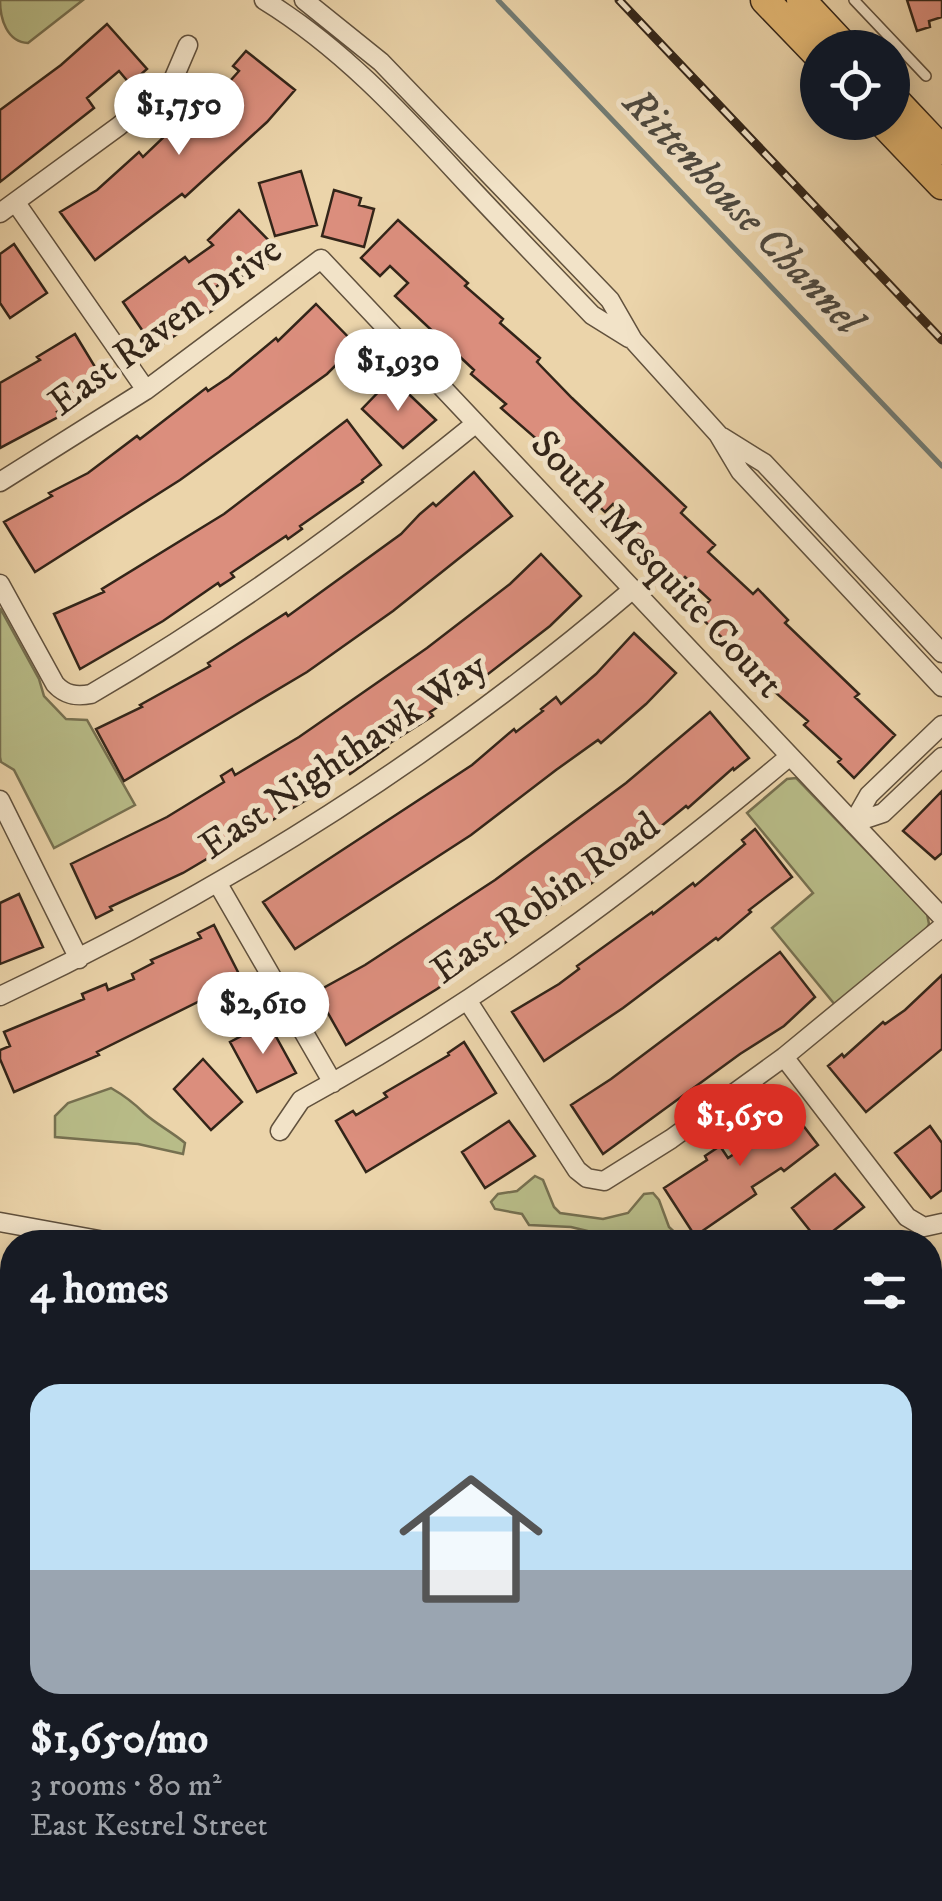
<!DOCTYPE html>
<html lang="en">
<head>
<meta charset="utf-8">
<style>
	:root { --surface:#171b24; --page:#20242c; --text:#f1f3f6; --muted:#9ea1a6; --line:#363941; --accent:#d93025 }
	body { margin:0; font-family:"IM FELL DW Pica",serif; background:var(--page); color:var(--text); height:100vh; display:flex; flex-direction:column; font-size:38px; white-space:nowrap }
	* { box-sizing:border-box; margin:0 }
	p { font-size:32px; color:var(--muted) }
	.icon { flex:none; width:55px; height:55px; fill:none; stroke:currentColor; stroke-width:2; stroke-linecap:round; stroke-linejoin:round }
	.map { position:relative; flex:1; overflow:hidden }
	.side { position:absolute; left:0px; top:1230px; width:942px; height:672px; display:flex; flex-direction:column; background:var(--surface); border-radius:40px 40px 0 0; box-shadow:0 5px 25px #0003 }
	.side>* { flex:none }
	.fabs { position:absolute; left:800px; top:30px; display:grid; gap:20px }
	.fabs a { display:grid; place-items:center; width:110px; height:110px; border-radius:50%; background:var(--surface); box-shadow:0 5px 25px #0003; font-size:50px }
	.price { position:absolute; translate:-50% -85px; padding:0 22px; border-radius:35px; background:#fff; color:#222; font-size:32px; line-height:65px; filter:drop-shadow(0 2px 5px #0008) }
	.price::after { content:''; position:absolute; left:50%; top:60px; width:30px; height:22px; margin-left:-15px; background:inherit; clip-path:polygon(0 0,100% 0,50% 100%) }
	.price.selected { background:var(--accent); color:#fff }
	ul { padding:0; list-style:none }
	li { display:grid; align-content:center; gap:20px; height:530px; padding:0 30px }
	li+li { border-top:2px solid var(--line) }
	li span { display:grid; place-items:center; height:310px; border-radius:30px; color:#555 }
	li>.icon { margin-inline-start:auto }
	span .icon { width:180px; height:180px; fill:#fffc; stroke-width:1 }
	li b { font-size:42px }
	h2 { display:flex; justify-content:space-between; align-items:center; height:120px; padding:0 30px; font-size:42px }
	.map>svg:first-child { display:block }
	.green { fill:#b8bc88; stroke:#767050; stroke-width:2.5 }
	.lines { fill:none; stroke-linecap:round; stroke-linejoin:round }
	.stream { stroke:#727c75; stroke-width:5 }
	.building { fill:#db8e7d; stroke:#332519; stroke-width:2.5 }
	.service-casing { stroke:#61513d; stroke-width:12 }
	.minor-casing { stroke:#61513d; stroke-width:21 }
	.primary-casing { stroke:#332519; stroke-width:31 }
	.service { stroke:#f2e3c8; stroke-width:9 }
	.minor { stroke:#f2e3c8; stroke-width:18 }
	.primary { stroke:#e6ba75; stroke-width:28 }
	.rail-casing { stroke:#332519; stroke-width:9 }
	.rail { stroke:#f2e3c8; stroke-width:5; stroke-dasharray:15; stroke-linecap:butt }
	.labels { text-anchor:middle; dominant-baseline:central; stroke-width:10; stroke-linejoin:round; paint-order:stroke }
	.street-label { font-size:40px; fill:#332519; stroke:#f2e3c8 }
	.water-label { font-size:42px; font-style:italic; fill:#4d4940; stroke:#f2e3c8 }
</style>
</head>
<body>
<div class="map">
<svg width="942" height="1901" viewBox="0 0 942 1901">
	<rect width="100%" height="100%" fill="#ebd4aa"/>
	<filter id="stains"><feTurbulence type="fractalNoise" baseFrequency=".002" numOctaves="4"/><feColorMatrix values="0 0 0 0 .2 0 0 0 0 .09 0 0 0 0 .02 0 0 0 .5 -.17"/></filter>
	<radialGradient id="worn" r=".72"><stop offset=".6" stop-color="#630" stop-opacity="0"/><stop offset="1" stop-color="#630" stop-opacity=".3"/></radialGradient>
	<!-- green -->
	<path class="green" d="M0,0H83L28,43C7,42 0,19 0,0Z
		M0,608L39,679L44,696L66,719L87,720L135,805L54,848L14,770L1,762L0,757Z
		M796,778L927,914L929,924L925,932L836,1006L772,928L813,893L747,813L787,779Z
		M111,1088C125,1096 133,1102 144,1113C156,1124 172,1132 185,1143L183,1154L138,1144L55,1137V1116L68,1103Z
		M535,1176L543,1180L554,1207L560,1213L603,1219L628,1213L644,1194L653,1193L659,1200L669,1227L685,1242H633L571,1227L529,1225L522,1214L495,1209L491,1202L498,1194L517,1191Z"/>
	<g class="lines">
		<!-- stream -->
		<path class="stream" d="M498,0L942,466"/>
	</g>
	<!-- building -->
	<path class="building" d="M907,0H942V17L929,21L930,27L917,31Z
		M107,24L147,69L130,84L119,71L87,98L94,108L0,182V110L61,65Z
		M246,51L295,90L267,122L185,197L182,194L95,260L60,212L97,190L139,152L143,157L217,86L221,91L239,71L233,66Z
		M301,171L317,225L275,236L259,183Z
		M334,190L361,198L359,205L374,209L364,247L322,236Z
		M239,210L280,252L248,282L238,271L206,294L216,308L155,349L123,302L185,257L189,262L213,245L208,240Z
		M398,220L468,283L465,286L503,319L500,323L540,358L537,362L572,398L686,507L681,513L715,545L708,552L753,594L758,589L788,620L785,623L859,694L855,697L895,735L854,778L838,762L841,759L804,725L808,721L750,670L753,667L697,614L710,600L685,577L676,586L645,558L626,539L637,528L613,504L605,512L586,494L592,489L573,470L569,474L537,445L540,442L501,408L506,404L471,374L474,370L395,296L408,283L390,266L380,276L361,258Z
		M14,244L47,293L10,318L0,303V254Z
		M316,304L356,345L327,374L180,480L35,572L4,522L52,496L49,493L88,473L137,436L140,439L206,388L208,391L229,377L276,338L278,341Z
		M75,334L106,385L57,412L60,416L0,448V383L40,360L37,357Z
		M392,378L436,420L403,448L362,409Z
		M347,420L381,465L362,480L363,482L300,526L302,529L288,539L286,536L231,573L234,577L220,586L218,583L163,621L80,669L54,614L104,592L102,589L224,514Z
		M474,472L512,516L393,611L307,672L124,781L96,729L142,707L140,705L210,666L208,663L286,613L288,616L401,534L420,514L433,503L436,506Z
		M541,554L581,596L550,626L479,681L430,712L433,716L387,745L388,747L350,774L348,771L318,793L183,873L110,907L112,910L96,918L71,864L167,817L224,782L221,776L232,769L235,775L299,737L427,648L510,584Z
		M634,633L676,673L646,704L601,743L598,740L556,770L471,835L295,949L263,902L472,765L514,729L516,732L543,711L541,709L556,697L561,704L596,674Z
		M710,712L749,758L734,770L733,768L688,808L686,806L620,860L616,854L594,870L600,877L585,888L437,989L346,1045L316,992L365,965L495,880L626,783Z
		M942,791V853L935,859L903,831Z
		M755,829L792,877L749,910L751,912L718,940L716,938L623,1008L544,1061L512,1012L559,984L579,969L577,966L652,912L653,914L693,883L695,886L745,844L742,840Z
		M19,894L43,947L0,964V903Z
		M214,925L242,980L97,1052L99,1055L14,1092L0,1059V1050L10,1046L4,1032L84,999L82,994L106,984L108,990L134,979L132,974L153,963L151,960L201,938L198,933Z
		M780,952L815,997L784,1026L740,1054L603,1154L571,1105L611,1079Z
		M942,975V1049L866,1112L828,1066L842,1054L844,1057L883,1022L885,1024L905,1010Z
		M268,1022L296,1073L257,1092L230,1042Z
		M464,1042L496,1093L366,1172L336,1121L353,1111L356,1115L387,1097L384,1093L449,1055L448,1053Z
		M203,1059L242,1102L211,1130L174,1089Z
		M783,1099L818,1145L784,1171L781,1168L752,1187L756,1194L695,1236L664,1188L707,1160L705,1156L720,1146L728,1158L758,1138L750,1128Z
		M509,1121L535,1156L485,1188L462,1152Z
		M930,1126L942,1143V1190L931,1198L895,1153Z
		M835,1174L864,1207L819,1242L792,1208Z"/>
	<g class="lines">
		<defs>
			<path id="service" d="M854,0L926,76"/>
			<path id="minor" d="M264,0C344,49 406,118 469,186C510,230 551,272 592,315L629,338
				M304,0L381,62L610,300L633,340L718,434L740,471L942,687
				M16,203L146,390
				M0,213L119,126L173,80L188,45
				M722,437L764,463L942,653
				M0,482L146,390L321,259L942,917
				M0,584L55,684C65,695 76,697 91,694C227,615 352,524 475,424
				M0,800L79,959
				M853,823L869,795L942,725
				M853,823L883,813L942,757
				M218,884L333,1083
				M0,996C229,888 439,755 632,590
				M467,1000L577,1170L587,1178L604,1181L671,1139L784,1057L942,927
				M784,1057L907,1217L924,1227L942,1223
				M280,1131L301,1100C477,1004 636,885 790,756
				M0,1222L110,1242
				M930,1396L942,1399
				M930,1777L942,1705
				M909,1901L911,1890"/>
			<path id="primary" d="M765,0L818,55
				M801,0L846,48
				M892,97L942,150
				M882,122L942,185"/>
		</defs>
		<!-- service casing -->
		<use href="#service" class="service-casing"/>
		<!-- minor casing -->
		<use href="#minor" class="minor-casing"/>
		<!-- primary casing -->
		<use href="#primary" class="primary-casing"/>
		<!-- service -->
		<use href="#service" class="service"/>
		<!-- minor -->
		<use href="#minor" class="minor"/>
		<!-- primary -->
		<use href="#primary" class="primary"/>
		<defs>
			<path id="rail" d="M619,0L942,340"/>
		</defs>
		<!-- rail casing -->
		<use href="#rail" class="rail-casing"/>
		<!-- rail -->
		<use href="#rail" class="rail"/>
	</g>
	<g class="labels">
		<!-- street labels -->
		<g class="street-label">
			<text transform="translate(166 327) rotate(-36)">East Raven Drive</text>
			<text transform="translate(656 565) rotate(47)">South Mesquite Court</text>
			<text transform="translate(344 757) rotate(-34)">East Nighthawk Way</text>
			<text transform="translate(546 899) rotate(-35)">East Robin Road</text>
		</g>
		<!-- water labels -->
		<g class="water-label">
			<text transform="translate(742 212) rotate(46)">Rittenhouse Channel</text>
		</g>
	</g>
	<rect width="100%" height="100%" filter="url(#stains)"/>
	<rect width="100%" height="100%" fill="url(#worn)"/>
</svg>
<div class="fabs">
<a><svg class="icon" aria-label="locate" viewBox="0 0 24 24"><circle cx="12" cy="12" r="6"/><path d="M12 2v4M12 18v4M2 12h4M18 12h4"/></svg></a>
</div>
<b class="price" style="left:179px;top:158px">$1,750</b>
<b class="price" style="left:398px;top:414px">$1,930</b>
<b class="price" style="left:263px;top:1057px">$2,610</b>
<b class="price selected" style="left:740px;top:1169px">$1,650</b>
<section class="side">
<h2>4 homes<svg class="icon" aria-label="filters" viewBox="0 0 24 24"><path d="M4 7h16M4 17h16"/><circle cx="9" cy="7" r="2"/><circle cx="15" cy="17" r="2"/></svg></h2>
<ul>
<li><span style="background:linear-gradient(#bfe0f5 60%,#9aa5b1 0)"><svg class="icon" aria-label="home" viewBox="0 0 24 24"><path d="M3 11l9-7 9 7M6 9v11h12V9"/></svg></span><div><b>$1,650/mo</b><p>3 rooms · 80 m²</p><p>East Kestrel Street</p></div></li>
</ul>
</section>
</div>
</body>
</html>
